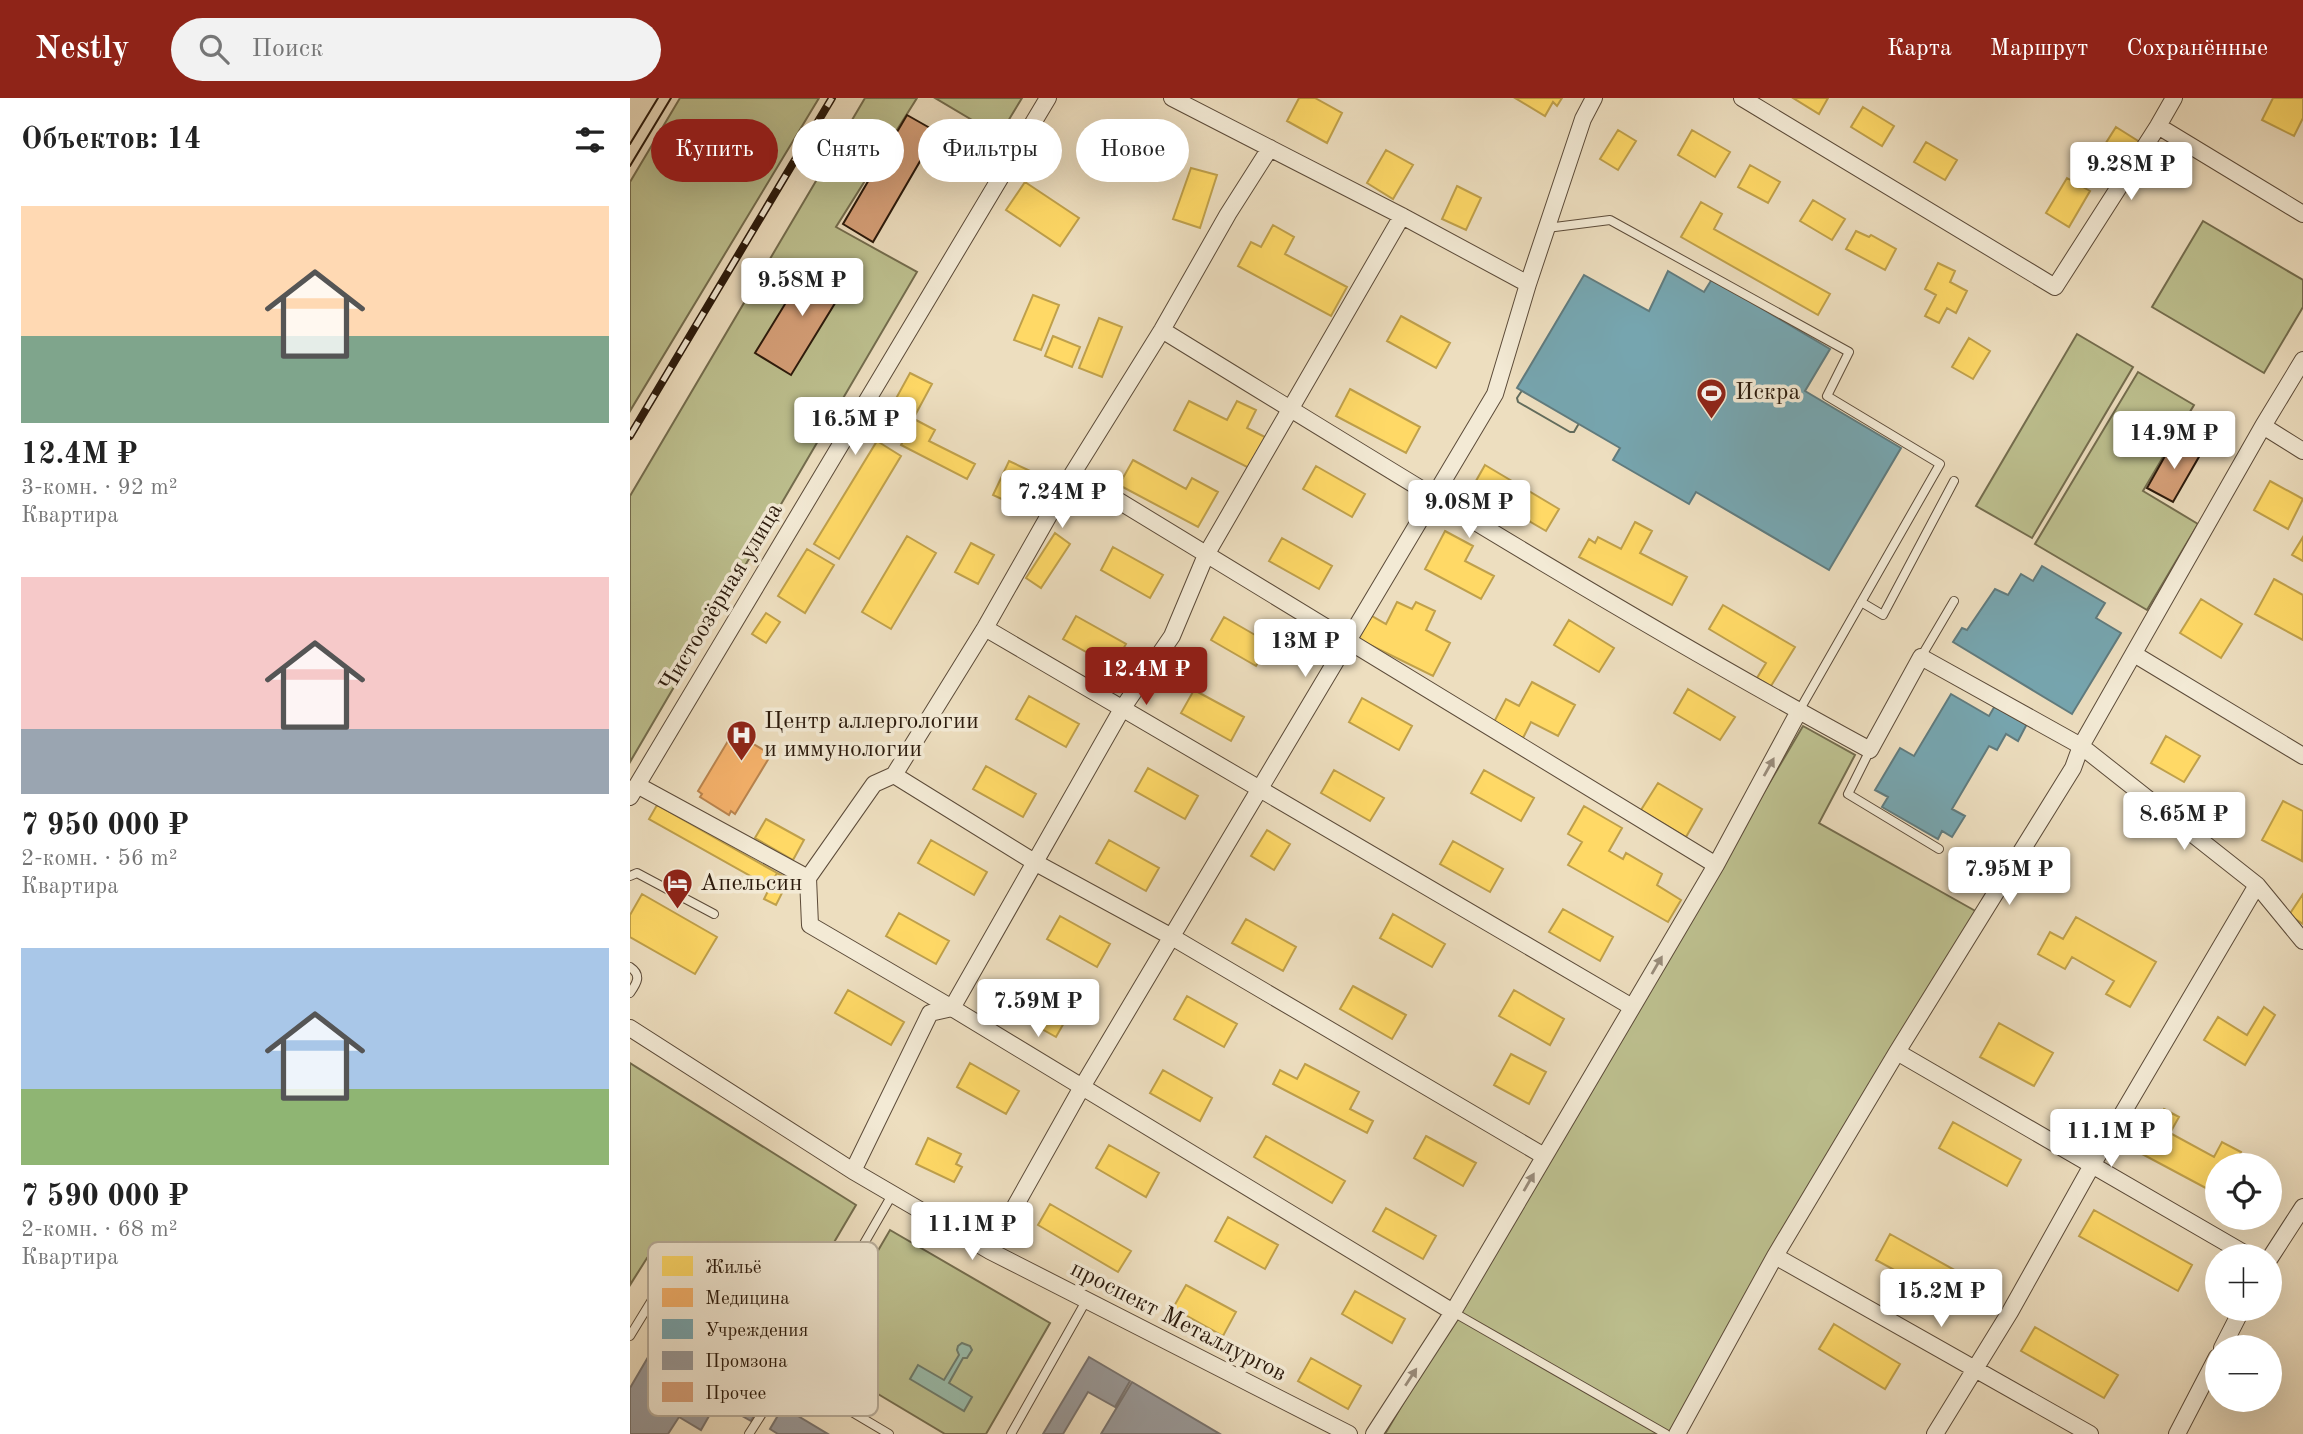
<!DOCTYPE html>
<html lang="ru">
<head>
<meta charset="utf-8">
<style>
	:root { --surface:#fff; --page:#f2f2f2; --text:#222; --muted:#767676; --accent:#8f2418 }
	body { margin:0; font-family:"Old Standard TT",serif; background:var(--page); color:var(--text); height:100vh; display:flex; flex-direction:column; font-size:26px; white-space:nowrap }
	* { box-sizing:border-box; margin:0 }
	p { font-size:23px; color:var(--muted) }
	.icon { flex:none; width:38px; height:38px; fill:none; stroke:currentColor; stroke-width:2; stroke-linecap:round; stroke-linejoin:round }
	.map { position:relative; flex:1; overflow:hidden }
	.panel { display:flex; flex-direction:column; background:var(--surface); width:630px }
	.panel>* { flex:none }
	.top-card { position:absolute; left:21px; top:21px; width:665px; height:63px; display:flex; gap:14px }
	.tools { position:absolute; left:1575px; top:1055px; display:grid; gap:14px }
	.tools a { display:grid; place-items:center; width:77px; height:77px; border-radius:50%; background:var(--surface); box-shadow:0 7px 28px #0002; font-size:35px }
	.price { position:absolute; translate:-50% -60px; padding:0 16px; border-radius:7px; background:#fff; color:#222; font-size:23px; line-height:46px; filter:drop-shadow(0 2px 4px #0008) }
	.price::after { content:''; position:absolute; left:50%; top:42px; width:21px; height:16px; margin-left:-10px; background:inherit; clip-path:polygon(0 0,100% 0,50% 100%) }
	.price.current { background:var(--accent); color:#fff }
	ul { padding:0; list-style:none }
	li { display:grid; align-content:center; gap:14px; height:371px; padding:0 21px }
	li span { display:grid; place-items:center; height:217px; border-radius:0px; color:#555 }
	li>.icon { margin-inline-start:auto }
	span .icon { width:126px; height:126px; fill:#fffc; stroke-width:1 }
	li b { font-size:30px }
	h2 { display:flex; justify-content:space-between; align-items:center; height:84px; padding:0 21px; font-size:30px }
	.tag { padding:0 24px; border-radius:32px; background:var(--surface); box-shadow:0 7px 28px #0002; font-size:24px; line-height:63px }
	.tag.current { background:var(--accent); color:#fff }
	header { display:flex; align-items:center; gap:42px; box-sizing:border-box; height:98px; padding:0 35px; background:var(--accent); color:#fff }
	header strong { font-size:33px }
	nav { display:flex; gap:38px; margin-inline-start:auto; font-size:24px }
	.search { width:490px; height:63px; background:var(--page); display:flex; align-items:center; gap:18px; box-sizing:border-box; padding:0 24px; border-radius:38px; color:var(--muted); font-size:26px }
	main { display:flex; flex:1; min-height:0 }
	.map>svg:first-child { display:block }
	.green { fill:#bdc08f; stroke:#746d4e; stroke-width:2 }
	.water { fill:#9abdac; stroke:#6e7c6c; stroke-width:2 }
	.homes { fill:#ffd966; stroke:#bfa04b; stroke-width:2 }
	.health { fill:#f6b26b; stroke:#b9844e; stroke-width:2 }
	.public { fill:#76a5af; stroke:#607b7e; stroke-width:2 }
	.industry { fill:#999; stroke:#78736f; stroke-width:2 }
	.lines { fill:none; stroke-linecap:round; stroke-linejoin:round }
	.shore { stroke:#626c5c; stroke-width:2 }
	.building { fill:#d6a079; stroke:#2b1a0c; stroke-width:2 }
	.lane-casing { stroke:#5c4b39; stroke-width:10 }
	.street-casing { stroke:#5c4b39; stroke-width:18 }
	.lane { stroke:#f3ead5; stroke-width:8 }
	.street { stroke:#f3ead5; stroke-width:16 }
	.tram { stroke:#2b1a0c; stroke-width:2 }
	.rail-casing { stroke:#2b1a0c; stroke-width:8 }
	.rail { stroke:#f3ead5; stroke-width:5; stroke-dasharray:16; stroke-linecap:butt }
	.oneway { fill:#998c7b }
	.labels { text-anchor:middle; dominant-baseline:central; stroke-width:7; stroke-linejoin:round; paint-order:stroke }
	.poi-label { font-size:24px; fill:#2b1a0c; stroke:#f3ead5; text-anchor:start }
	.street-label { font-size:24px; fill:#2b1a0c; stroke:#f3ead5 }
	.key { fill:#f3ead5; stroke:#b7ac99; stroke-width:2 }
	.key-label { font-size:19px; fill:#2b1a0c }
</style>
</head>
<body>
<header>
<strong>Nestly</strong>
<div class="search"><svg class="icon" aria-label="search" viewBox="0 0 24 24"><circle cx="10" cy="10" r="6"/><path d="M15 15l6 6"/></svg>Поиск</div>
<nav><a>Карта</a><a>Маршрут</a><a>Сохранённые</a></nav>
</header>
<main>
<section class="panel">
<h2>Объектов: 14<svg class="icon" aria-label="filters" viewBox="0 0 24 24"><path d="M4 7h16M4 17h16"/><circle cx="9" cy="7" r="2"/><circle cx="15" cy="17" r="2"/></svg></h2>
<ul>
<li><span style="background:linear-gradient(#ffd9b3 60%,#7fa58c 0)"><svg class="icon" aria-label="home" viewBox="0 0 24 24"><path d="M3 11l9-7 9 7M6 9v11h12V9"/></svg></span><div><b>12.4M ₽</b><p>3-комн. · 92 m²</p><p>Квартира</p></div></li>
<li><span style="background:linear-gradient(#f6c9c9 70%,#9aa5b1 0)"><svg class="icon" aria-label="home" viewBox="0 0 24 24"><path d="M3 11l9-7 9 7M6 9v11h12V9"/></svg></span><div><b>7 950 000 ₽</b><p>2-комн. · 56 m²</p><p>Квартира</p></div></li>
<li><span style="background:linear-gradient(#a9c7e8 65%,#8fb573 0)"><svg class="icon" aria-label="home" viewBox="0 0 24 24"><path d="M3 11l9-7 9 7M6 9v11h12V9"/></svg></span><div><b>7 590 000 ₽</b><p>2-комн. · 68 m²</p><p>Квартира</p></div></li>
</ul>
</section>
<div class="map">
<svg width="1673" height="1336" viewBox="0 0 1673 1336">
	<rect width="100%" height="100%" fill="#eddebf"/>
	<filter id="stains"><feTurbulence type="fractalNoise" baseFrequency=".00286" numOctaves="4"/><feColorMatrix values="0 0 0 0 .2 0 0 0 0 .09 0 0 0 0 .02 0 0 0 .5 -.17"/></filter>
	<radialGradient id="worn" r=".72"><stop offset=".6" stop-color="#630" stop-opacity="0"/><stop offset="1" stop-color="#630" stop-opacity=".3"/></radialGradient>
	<!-- green -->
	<path class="green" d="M50,0H189L0,313V84Z
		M235,0H287L206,129L287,174L0,664V398Z
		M305,0H392L369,38Z
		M1573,123L1673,182V209L1634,275L1522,209Z
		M1447,236L1503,269L1402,440L1346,408Z
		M1508,274L1564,307L1513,393L1568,426L1517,512L1405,446Z
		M1173,628L1225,657L1189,725L1349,815L1043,1336H755Z
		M0,965L226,1107L150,1236L17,1160L0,1187Z
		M260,1132L420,1225L356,1336H315L186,1259Z"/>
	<!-- water -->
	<path class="water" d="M332,1245L340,1248L342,1252L337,1260H333L319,1285L342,1299L334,1313L280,1281L288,1267L314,1282L329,1257L327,1252L328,1248Z"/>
	<!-- homes -->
	<path class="homes" d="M669,0H685L712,15L697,45L657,23Z
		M885,0H932L927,8L923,4L915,18Z
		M1163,0H1198L1189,16Z
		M1643,0H1673V20L1664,38L1632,22Z
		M1233,9L1264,28L1252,48L1221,29Z
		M1486,29L1513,46L1501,65L1474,48Z
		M988,32L1006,43L988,72L970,61Z
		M1062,32L1100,54L1085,79L1048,57Z
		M1296,44L1327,62L1315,82L1284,64Z
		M756,52L783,67L763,101L737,85Z
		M1120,67L1150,84L1138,105L1108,89Z
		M561,70L587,77L570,130L543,121Z
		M1437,80L1460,93L1439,129L1416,115Z
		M395,84L449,120L430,148L376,112Z
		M827,88L851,100L836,132L812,121Z
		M1183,102L1215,121L1202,142L1170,123Z
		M1071,104L1092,116L1084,131L1200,196L1188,217L1051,139Z
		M643,127L664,139L655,156L717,189L701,218L608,168L621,144L631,149Z
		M1226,133L1239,139L1241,137L1266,151L1255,172L1216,151Z
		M1308,165L1325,173L1320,184L1337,193L1326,215L1317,210L1309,225L1295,218L1306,197L1295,191Z
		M403,197L429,207L411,252L384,242Z
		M771,218L820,245L806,270L757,243Z
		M469,220L492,229L472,279L449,270Z
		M423,238L450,249L442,269L415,258Z
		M1339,240L1360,253L1343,281L1322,269Z
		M280,275L302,286L274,338L252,326Z
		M720,291L790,329L776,355L706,318Z
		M559,303L597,322L607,303L626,312L617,330L637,340L621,371L544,332Z
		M284,321L305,332L299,343L345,366L337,381L271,347Z
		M247,343L271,358L209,461L184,446Z
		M503,362L556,391L562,380L588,394L568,429L489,387Z
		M379,363L411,378L395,412L363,397Z
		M855,367L929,411L916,433L842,390Z
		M686,368L735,396L722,419L673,391Z
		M1640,383L1673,401L1658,431L1624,412Z
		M1005,424L1022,433L1010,455L1057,479L1042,507L949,459L959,441L965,445L968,439L991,451Z
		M815,433L843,448L835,463L864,478L851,501L795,471Z
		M425,435L440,446L411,490L396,480Z
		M277,438L306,455L261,531L232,514Z
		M1673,439V463L1662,457Z
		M652,440L702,468L689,491L639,463Z
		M341,445L364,457L348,486L325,474Z
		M483,449L533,477L520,500L471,472Z
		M177,451L204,467L175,515L148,498Z
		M1644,481L1673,497V542L1625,516Z
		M1571,501L1612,526L1591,560L1550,535Z
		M767,504L782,511L786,504L805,513L796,532L820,545L803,578L728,541L740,517L756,526Z
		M1093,507L1165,549L1141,588L1127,580L1136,565L1079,531Z
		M136,515L150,524L136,545L122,536Z
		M446,518L496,546L483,569L433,541Z
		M594,519L639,545L626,568L581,542Z
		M939,522L984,550L969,574L924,547Z
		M902,584L945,607L928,638L901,624L893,640L864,624L876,601L889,608Z
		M1058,591L1105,619L1090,642L1044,615Z
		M564,592L614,619L601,643L551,615Z
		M399,598L449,626L436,649L386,621Z
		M732,600L782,628L769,652L719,624Z
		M1536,638L1570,658L1554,684L1521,665Z
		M356,668L406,696L393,719L343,691Z
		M518,670L568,698L555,721L505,693Z
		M704,672L754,700L740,723L691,695Z
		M854,672L904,700L891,723L841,695Z
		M1028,685L1072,711L1056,739L1011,712Z
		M1653,703L1673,713L1672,763L1632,742Z
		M27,707L147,775L140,789L19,721Z
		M954,708L992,730L979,753L993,761L996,755L1032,776L1027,787L1051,802L1038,824L938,767L952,744L938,736Z
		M136,721L174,742L163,762L125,740Z
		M637,732L660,746L644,772L621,758Z
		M301,742L357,774L344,797L288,765Z
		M479,742L529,770L516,793L466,765Z
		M823,743L873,771L860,794L810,766Z
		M147,775L159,781L146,807L134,801Z
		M12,796L87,839L65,876L0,839V817Z
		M1673,796V826L1659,817Z
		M933,811L983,839L970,863L919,834Z
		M269,815L319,843L306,866L256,838Z
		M763,816L815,846L802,869L750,840Z
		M430,818L480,846L467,869L417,841Z
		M1446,819L1526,864L1500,909L1476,896L1484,883L1442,859L1435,871L1408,856L1420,834L1433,841Z
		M616,821L666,849L653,873L602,845Z
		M389,888L439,916L426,939L376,911Z
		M723,888L776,917L762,941L710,911Z
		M218,892L274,924L261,947L205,915Z
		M884,892L934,921L920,947L869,918Z
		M557,898L607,926L594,949L544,921Z
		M1634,909L1645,917L1615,967L1574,942L1588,919L1617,937Z
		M1369,925L1423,955L1404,988L1350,959Z
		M881,956L916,974L899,1006L864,987Z
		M340,965L389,993L376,1016L327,989Z
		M675,966L729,994L720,1011L743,1023L737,1035L643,986L650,972L667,981Z
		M533,972L582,1000L570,1023L520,995Z
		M1534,1011L1549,1019L1540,1035L1584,1059L1592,1044L1611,1054L1604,1068H1587V1096L1499,1049L1511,1027L1522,1032Z
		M1323,1024L1391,1062L1377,1088L1309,1050Z
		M636,1038L715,1083L702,1105L624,1059Z
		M796,1038L846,1065L833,1088L784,1060Z
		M298,1040L331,1056L326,1066L332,1069L324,1084L286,1066Z
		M479,1047L529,1075L516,1099L466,1070Z
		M420,1106L501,1153L488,1174L408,1127Z
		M756,1110L806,1138L793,1161L743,1133Z
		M1464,1112L1562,1167L1548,1193L1449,1138Z
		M598,1119L648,1147L635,1171L585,1143Z
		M1260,1136L1328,1174L1314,1199L1246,1162Z
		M556,1187L606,1214L593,1238L543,1210Z
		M725,1193L775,1221L762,1245L712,1216Z
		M1204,1226L1270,1266L1255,1291L1189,1251Z
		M1405,1229L1488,1277L1474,1300L1391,1253Z
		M681,1260L731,1288L718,1311L668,1283Z"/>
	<!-- health -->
	<path class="health" d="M108,637L137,654L135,657L139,660L105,716L101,713L99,717L70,699L72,696L68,693L101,638L106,641Z"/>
	<!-- public -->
	<path class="public" d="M1038,173L1074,194L1082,181L1200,251L1175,293L1271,350L1199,472L1066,394L1059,406L983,362L990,350L887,290L954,177L1019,213Z
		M1412,468L1475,505L1466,520L1491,535L1442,616L1323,544L1332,530L1337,532L1365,491L1378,497L1391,476L1403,483Z
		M1321,596L1359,618L1366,606L1398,624L1388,643L1376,636L1367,652L1359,648L1322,711L1335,718L1322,739L1312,733L1308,741L1252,709L1258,699L1245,692L1270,650L1284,658Z"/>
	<!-- industry -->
	<path class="industry" d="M35,1230L140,1292L121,1323L87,1304L71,1332L49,1319L38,1336H0V1290Z
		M459,1259L500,1283L485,1309L458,1294L433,1336H413Z
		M502,1284L590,1336H471Z
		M153,1309L198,1336H148L140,1331Z"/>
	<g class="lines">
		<!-- shore -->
		<path class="shore" d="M891,294L887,300L888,304L940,334H944L948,327"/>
	</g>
	<!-- building -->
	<path class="building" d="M277,17L307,34L243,144L213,126Z
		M182,162L218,184L161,277L125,255Z
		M1544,342L1570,357L1543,404L1517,390Z"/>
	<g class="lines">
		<defs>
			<path id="lane" d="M917,130L980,122L1219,254L1197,298L1310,366L1169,613
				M1231,504L1253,517L1324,383
				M1291,559L1324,503
				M1240,652L1218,696L1309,751
				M0,778L7,775L84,816
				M0,869C12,877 7,885 0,895
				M823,1214L1036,1336
				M0,1238L25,1197L259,1336
				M119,1336L172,1253L262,1097
				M381,1336L456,1203"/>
			<path id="street" d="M542,0L772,118L898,186
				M1112,0L1425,189L1528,28L1544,0
				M1528,28L1673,116
				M532,232C766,376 999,521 1240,652L1291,559L1451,648L1627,787L1673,843
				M1633,328L1673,353
				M443,375L1086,767
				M355,530L1002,909
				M1504,556L1673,658
				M264,677L406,765L542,839L914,1058
				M7,687L178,780L180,827L322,910L823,1214
				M0,699L418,0
				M178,780L244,686L264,677L355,530L443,375L532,232L598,116L640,50
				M0,930L223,1073L360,1153L719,1336
				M1267,954L1619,1158
				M223,1073L300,915L322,910L492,611L542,538L576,457L772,118
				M360,1153L452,989L865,296L898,186L953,21L964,0
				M1145,1158L1460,1336
				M1640,1160L1673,1109
				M1592,1250L1612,1211
				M744,1336L823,1214L1086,767L1169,613
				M1047,1336L1145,1158L1267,954L1443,670L1451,648L1633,328L1673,262
				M1305,1336L1380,1214L1461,1069L1627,787
				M1547,1336L1587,1259"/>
		</defs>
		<!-- lane casing -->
		<use href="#lane" class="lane-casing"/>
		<!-- street casing -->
		<use href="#street" class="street-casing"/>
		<!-- lane -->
		<use href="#lane" class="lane"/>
		<!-- street -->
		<use href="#street" class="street"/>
		<!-- tram -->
		<path class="tram" d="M0,46L28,0
			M0,68L41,0"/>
		<defs>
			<path id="rail" d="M0,338L202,0"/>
		</defs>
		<!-- rail casing -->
		<use href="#rail" class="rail-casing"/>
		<!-- rail -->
		<use href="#rail" class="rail"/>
	</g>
	<!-- one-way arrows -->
	<defs><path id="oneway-solid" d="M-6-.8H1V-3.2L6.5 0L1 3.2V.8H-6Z" transform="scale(1.75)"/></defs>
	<g class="oneway">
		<use href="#oneway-solid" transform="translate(1139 669) rotate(-61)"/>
		<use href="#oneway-solid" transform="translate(1027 867) rotate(-60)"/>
		<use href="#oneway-solid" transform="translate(899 1084) rotate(-60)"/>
		<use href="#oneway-solid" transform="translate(781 1279) rotate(-57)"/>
	</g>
	<!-- icons -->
	<defs>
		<symbol id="stadium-pin" viewBox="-11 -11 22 30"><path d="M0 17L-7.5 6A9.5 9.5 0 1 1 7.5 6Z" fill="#8f2418" stroke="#f3ead5"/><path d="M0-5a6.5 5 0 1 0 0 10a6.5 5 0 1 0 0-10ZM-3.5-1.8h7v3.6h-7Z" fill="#fff"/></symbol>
		<symbol id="hospital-pin" viewBox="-11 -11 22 30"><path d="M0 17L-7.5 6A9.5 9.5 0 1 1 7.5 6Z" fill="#8f2418" stroke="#f3ead5"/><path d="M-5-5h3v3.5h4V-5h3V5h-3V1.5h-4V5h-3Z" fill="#fff"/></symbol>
		<symbol id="hotel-pin" viewBox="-11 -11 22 30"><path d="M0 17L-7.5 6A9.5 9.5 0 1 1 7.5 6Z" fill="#8f2418" stroke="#f3ead5"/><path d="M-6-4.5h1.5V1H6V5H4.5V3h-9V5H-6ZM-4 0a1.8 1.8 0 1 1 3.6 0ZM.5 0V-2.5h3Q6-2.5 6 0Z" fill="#fff"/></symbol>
	</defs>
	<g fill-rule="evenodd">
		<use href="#stadium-pin" x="1064" y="278" width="35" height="47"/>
		<use href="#hospital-pin" x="94" y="620" width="35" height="47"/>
		<use href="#hotel-pin" x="30" y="768" width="35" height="47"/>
	</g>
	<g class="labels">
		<!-- poi labels -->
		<g class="poi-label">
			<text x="1105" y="295">Искра</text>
			<text x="134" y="624">Центр аллергологии<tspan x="134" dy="28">и иммунологии</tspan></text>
			<text x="70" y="786">Апельсин</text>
		</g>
		<!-- street labels -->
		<g class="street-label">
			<text transform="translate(92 500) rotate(-59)">Чистоозёрная улица</text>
			<text transform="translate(548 1224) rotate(27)">проспект Металлургов</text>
		</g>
	</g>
	<!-- legend -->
	<rect x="18" y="1144" width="230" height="174" rx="10" class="key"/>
	<rect x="32" y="1158" width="31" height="20" fill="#ffd966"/>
	<rect x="32" y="1190" width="31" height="19" fill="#f6b26b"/>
	<rect x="32" y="1221" width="31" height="20" fill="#76a5af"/>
	<rect x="32" y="1253" width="31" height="19" fill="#999"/>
	<rect x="32" y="1284" width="31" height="20" fill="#d6a079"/>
	<g class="key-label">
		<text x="75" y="1175">Жильё</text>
		<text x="75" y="1206">Медицина</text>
		<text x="75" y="1238">Учреждения</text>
		<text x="75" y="1269">Промзона</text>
		<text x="75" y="1301">Прочее</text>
	</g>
	<rect width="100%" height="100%" filter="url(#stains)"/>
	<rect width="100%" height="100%" fill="url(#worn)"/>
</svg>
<div class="tools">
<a><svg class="icon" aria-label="locate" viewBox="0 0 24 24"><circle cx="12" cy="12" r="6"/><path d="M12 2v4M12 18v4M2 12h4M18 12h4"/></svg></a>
<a>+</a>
<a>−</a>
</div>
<b class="price" style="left:1501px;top:104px">9.28M ₽</b>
<b class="price" style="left:172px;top:220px">9.58M ₽</b>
<b class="price" style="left:225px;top:359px">16.5M ₽</b>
<b class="price" style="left:1544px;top:373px">14.9M ₽</b>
<b class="price" style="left:432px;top:432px">7.24M ₽</b>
<b class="price" style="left:839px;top:442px">9.08M ₽</b>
<b class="price" style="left:675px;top:581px">13M ₽</b>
<b class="price current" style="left:516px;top:609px">12.4M ₽</b>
<b class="price" style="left:1554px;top:754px">8.65M ₽</b>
<b class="price" style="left:1379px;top:809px">7.95M ₽</b>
<b class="price" style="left:408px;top:941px">7.59M ₽</b>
<b class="price" style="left:1481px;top:1071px">11.1M ₽</b>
<b class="price" style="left:342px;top:1164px">11.1M ₽</b>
<b class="price" style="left:1311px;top:1231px">15.2M ₽</b>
<div class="top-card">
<a class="tag current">Купить</a>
<a class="tag">Снять</a>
<a class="tag">Фильтры</a>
<a class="tag">Новое</a>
</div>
</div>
</main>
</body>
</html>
